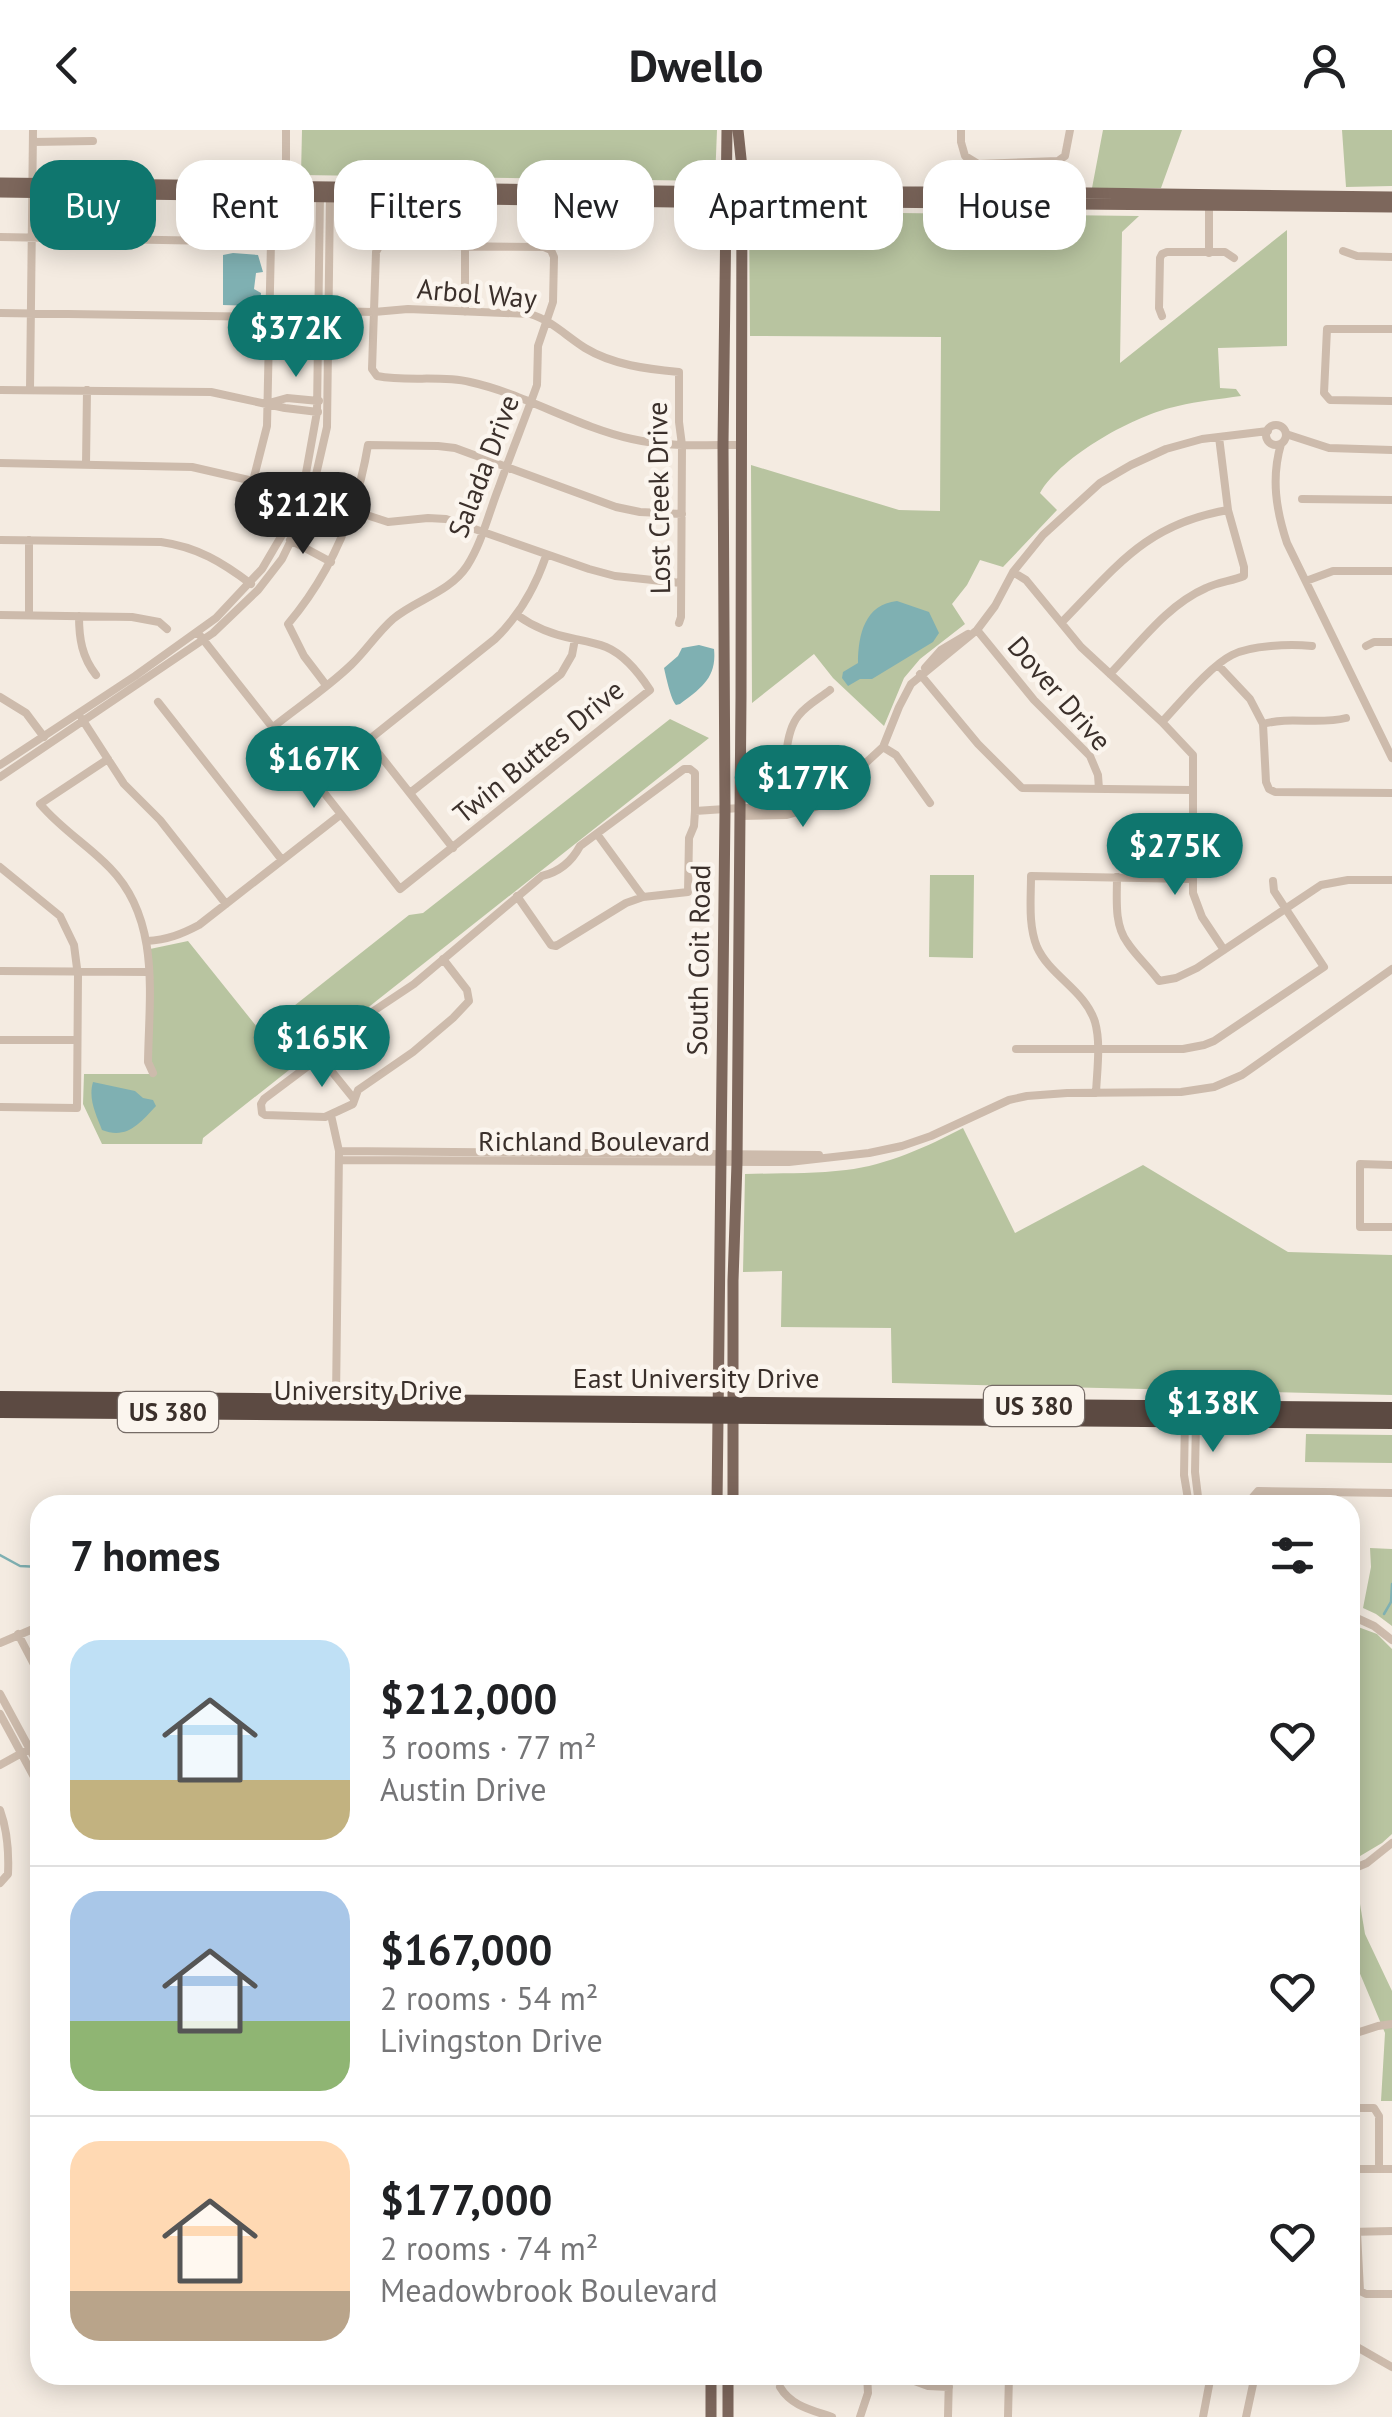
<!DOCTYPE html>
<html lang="en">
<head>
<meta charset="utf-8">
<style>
	:root { --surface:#fff; --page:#f2f2f2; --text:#202124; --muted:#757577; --line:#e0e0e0; --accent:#0f766e }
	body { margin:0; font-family:"PT Sans",sans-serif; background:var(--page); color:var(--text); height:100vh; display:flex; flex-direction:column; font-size:38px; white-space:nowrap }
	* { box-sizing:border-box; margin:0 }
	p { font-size:32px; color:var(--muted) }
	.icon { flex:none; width:55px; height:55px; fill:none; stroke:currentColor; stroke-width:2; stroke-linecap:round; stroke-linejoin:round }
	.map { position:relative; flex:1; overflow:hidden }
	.panel { position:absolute; left:30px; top:1365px; width:1330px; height:890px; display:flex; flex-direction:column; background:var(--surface); border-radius:30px; box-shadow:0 5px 25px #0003 }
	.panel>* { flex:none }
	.top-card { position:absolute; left:30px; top:30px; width:1332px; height:90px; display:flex; gap:20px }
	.price { position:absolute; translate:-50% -85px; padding:0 22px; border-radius:35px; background:var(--accent); color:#fff; font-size:32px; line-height:65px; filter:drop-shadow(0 2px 5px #0008) }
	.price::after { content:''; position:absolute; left:50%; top:60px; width:30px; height:22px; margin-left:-15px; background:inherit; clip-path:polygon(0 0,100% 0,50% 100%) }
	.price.on { background:#222; color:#fff }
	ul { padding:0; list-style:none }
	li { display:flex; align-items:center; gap:30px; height:250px; padding:0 40px }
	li+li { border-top:2px solid var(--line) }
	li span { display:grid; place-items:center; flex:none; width:280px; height:200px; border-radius:30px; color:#555 }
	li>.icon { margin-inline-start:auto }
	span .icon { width:120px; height:120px; fill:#fffc; stroke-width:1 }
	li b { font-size:42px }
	h2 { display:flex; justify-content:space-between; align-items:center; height:120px; padding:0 40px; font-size:42px }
	.tag { padding:0 35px; border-radius:30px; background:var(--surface); box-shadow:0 5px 25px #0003; font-size:35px; line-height:90px }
	.tag.on { background:var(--accent); color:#fff }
	header { display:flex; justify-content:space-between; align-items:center; height:130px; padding:0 40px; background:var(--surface); font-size:45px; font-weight:600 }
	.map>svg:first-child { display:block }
	.green { fill:#b8c4a0 }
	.water { fill:#7fb0b2 }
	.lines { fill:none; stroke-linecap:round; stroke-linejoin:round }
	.stream { stroke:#7fb0b2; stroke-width:2.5 }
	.minor { stroke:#cdbbac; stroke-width:8 }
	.major { stroke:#7d675c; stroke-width:11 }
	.highway { stroke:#5c4a42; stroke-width:14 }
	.labels { text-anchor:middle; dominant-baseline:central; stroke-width:9; stroke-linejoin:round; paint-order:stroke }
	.shield { fill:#fbf5ee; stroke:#756b66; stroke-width:2.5 }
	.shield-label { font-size:25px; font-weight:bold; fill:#3b302b }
	.street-label { font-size:28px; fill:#3b302b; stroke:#fbf5ee }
</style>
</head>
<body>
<header><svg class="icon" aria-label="back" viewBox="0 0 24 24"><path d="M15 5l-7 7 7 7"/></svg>Dwello<svg class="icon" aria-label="person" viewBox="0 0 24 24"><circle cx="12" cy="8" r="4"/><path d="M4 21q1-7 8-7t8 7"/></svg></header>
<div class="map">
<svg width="1392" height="2287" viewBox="0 0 1392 2287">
	<rect width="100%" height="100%" fill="#f4ebe1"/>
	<!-- green -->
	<path class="green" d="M302,0H717L715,51L301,45Z
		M1103,0H1182L1161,58H1092Z
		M1342,0H1392V56L1346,57Z
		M749,81L1139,86L1122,102L1120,233L1287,100V216L1218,218L1220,258L1236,259L1241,266C1220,269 1198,271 1178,276C1135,285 1062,325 1040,363L1057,380L1003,437L980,430L967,455L952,474L965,494L920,529L904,548L884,596L833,548L814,524L752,573L751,335L899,380L940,381L941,207L750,206Z
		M670,589L709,608L203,1008L202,1014H102L83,974L84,944H151L150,819L188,811L261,902L409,785L423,783Z
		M930,745H974L973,828L929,827Z
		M963,998L1015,1103L1143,1035L1288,1122L1392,1125V1265L892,1253L891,1198L781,1197L782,1141L743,1142L745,1044C778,1043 813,1044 846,1040C888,1035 926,1017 963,998Z
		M1306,1304L1392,1305V1333L1305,1332Z
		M1370,1418L1392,1419V1496L1376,1484L1363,1478L1371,1437Z
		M1350,1494L1377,1504L1392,1519V1704L1382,1713L1350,1732Z
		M1350,1751L1360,1774L1365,1804L1392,1861V1971H1381L1385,1903L1350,1820Z"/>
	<!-- water -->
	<path class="water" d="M233,123L258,125L263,142L256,143L254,159L261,163L260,176L223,175V125Z
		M897,471L929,482L939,503L933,512L872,549H860L848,556L842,548L843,542L858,533C858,505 865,474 897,471Z
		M699,515L714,519C717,548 701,558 680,574L676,575C671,570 666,547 664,538L678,526L682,518Z
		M93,952L135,961L143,968L153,970L156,976C140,993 127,1010 102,1000C96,984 88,969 93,952Z"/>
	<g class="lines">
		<!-- stream -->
		<path class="stream" d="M0,1425L20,1436L40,1437
			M1384,1484L1391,1472L1392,1454"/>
		<!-- minor -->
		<path class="minor" d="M961,0V12L965,26L978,34L1058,31L1065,26L1070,0
			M33,12L93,11
			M1007,33L1008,64
			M286,60V0
			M1018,65L1020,33
			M0,107L271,112L267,296L253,351L192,337L0,333
			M1343,121L1357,126L1392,127
			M1209,123V72
			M324,181L374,182L408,179L530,184C551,190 566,206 585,218C613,235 647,239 679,242V292L682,315L681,487L679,493
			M465,182V116
			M0,183L270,187
			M1162,186L1159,178L1160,128L1162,124L1167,122H1225L1234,128
			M1392,199H1327L1324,263L1330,270L1392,271
			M0,260L211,262L285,278L318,282
			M30,260L33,0
			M269,273L287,268L319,271
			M1266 305a10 10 0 1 1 20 0a10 10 0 1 1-20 0Z
			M1286,304L1329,318L1392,320
			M1281,314C1271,348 1276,380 1287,413L1392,628
			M86,335L87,260
			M1302,369L1392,370
			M351,380L388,392L428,388L446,389L589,439L615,446L681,453
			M0,410L161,412C197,417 222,432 251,454
			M290,410L331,432
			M1013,442L1026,450L1081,517L1162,592L1193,625V763L1202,787L1224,820
			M1306,451L1333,441H1392
			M0,485L132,487L159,492L167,499
			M29,485V410
			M79,486C79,509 82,527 96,545
			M1062,492C1117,436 1146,394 1228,380
			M977,500L1034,570L1090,626L1098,645L1099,659
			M198,503L400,759L650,560C639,543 625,525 606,517C596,513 585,511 575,509C553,505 535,498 517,485
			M1366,516L1374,512H1392
			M1218,535L1250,569L1263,594L1266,652L1269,659L1275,662L1392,663
			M925,538L941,520L968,504
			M920,544L978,614L1022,658L1192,660
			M1110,544C1139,514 1167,475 1206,458C1218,452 1232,451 1244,446V437L1228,380L1219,307
			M326,555L304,526L288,494C331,443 357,381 368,315L438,316L455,318L616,377L640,382L682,384
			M0,567L26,583L44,607
			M158,572L282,730
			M82,589L124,654L160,690L226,774
			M1162,592C1180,573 1210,536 1232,525C1251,515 1290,514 1312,516
			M1263,594C1290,586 1319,595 1346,588
			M272,598C298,577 327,558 351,535C366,521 377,503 393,489C417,469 449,463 467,436C482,413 489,382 499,357C511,323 525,289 537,255L538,216L553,172L554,127L551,120L544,117L446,116L409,111L381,113L376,122L372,239L377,246C408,252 440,245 470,252C525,264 577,297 632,309C667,317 704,315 740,315
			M368,610L453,718
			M883,617L896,625L930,673
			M108,629L40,674C62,700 88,715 110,738C161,790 149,866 148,932L153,943
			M0,635L135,546L216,488L262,439L282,405L300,364L306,343L317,282L320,63
			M0,647L213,503L258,460L282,429L304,384L315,349L327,297L330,65
			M316,652L495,509C520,485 535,458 546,426
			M410,663L561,544L572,525L575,509
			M787,680C786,654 781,606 799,585C807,575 820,568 830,560
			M739,686L787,685L819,676L833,668L857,641L883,617L899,577L911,554L977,500L995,476L1013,442L1043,405L1100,353L1131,335L1166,319L1202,309L1268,301
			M597,704L643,767
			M0,737L60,786L74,815L78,846L77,978L0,977
			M1117,747C1117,769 1114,794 1127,812C1136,826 1149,837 1159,851L1176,848L1197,838L1321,755L1348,750H1392
			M517,766L551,815L556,816L626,773L643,767L688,762L689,708L694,696L695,681
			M147,811C167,810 182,804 199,795L340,685
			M443,829L467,860L469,871L453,888L413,922L358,960L353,974L325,987L265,985L262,983L261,974L264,969L320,927L369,884L414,854L542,746C559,742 572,731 580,716L684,639H690L695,643V681L740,678H782L806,674L857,641
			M0,841L149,842
			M0,910H77
			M1016,919H1183L1204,915L1214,911L1324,837L1274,761L1273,751
			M320,927L354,969
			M1096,963C1097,940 1101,913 1095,892C1085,860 1050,846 1037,817C1028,795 1031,769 1031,746L1192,749
			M331,985L339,1021L336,1269
			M339,1021L819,1025
			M339,1030L789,1032L869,1023L902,1016L931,1006L1009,970L1027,966L1067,963L1181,962L1214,957L1242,945L1392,839
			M1392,1035L1360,1034V1097H1392
			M1185,1287L1184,1345L1189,1375
			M1196,1290L1195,1342L1199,1375
			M1252,1375V1368L1258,1361L1392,1363
			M1350,1485L1374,1496L1392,1510
			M18,1504L40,1546
			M0,1513L40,1496
			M0,1564L40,1638
			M0,1584L40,1658
			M0,1635L40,1613
			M0,1680C8,1702 9,1722 8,1744L0,1753
			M1350,1740L1367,1733L1392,1713
			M1350,1905L1378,1896L1392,1894
			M1350,1978H1374L1379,1986V2039
			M1350,2039H1392
			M1350,2102L1392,2101
			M1357,2102L1360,2161L1366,2164H1392
			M1350,2213L1392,2237
			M898,2245L928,2256L949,2257
			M1233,2245L1254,2250
			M780,2257C791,2276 812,2280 832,2287
			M860,2287L868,2263L867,2245
			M948,2287L949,2245
			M1008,2287L1009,2245
			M1203,2287L1211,2245
			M1246,2287L1255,2245"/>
		<!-- major -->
		<path class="major" d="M0,53L741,62H1007L1392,67
			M0,62L741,73L754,71L1392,77
			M717,1375L725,681L723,315L727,0
			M733,1375V1151L737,1033L741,567L742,38L738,0
			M711,2245V2287
			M728,2287V2245"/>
		<!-- highway -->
		<path class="highway" d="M0,1268L1392,1279
			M0,1281L1392,1292"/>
	</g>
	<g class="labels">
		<!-- shield labels -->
		<g class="shield">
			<rect x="984" y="1256" width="100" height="40" rx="8"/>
			<rect x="118" y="1262" width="100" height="40" rx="8"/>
		</g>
		<g class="shield-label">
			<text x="1034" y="1276">US 380</text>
			<text x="168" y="1282">US 380</text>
		</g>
		<!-- street labels -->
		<g class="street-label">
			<text transform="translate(477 163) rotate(5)">Arbol Way</text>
			<text transform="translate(483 336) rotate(-69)">Salada Drive</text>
			<text transform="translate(658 368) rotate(-91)">Lost Creek Drive</text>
			<text transform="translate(1060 563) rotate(49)">Dover Drive</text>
			<text transform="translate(538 621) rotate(-39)">Twin Buttes Drive</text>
			<text transform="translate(698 830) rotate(-89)">South Coit Road</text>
			<text x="594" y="1010">Richland Boulevard</text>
			<text x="696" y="1247">East University Drive</text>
			<text x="368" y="1259">University Drive</text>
		</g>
	</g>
</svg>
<b class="price" style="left:296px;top:250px">$372K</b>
<b class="price on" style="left:303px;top:427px">$212K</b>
<b class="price" style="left:314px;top:681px">$167K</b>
<b class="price" style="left:803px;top:700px">$177K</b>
<b class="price" style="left:1175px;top:768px">$275K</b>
<b class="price" style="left:322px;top:960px">$165K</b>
<b class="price" style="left:1213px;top:1325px">$138K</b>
<div class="top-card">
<a class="tag on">Buy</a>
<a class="tag">Rent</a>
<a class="tag">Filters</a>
<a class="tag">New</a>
<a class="tag">Apartment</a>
<a class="tag">House</a>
</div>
<section class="panel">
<h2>7 homes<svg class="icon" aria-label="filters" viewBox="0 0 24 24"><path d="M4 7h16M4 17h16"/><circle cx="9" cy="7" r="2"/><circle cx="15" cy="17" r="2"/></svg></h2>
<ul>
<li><span style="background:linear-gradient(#bfe0f5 70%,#c2b280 0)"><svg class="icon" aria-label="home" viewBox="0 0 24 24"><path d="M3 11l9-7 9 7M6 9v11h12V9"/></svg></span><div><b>$212,000</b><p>3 rooms · 77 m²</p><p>Austin Drive</p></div><svg class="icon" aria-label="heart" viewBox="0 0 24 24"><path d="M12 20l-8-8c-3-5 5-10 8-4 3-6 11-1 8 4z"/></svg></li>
<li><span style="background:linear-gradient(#a9c7e8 65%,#8fb573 0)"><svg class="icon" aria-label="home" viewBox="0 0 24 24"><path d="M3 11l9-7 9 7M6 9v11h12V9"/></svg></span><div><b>$167,000</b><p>2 rooms · 54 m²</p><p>Livingston Drive</p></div><svg class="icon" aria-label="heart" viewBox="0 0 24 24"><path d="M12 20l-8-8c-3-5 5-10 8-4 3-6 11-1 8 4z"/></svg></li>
<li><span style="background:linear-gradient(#ffd9b3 75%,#b9a48a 0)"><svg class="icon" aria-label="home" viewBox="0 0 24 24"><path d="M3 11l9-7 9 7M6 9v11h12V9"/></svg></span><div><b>$177,000</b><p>2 rooms · 74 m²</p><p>Meadowbrook Boulevard</p></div><svg class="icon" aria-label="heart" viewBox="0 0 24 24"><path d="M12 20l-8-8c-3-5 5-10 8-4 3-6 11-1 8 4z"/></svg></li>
</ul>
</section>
</div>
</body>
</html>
